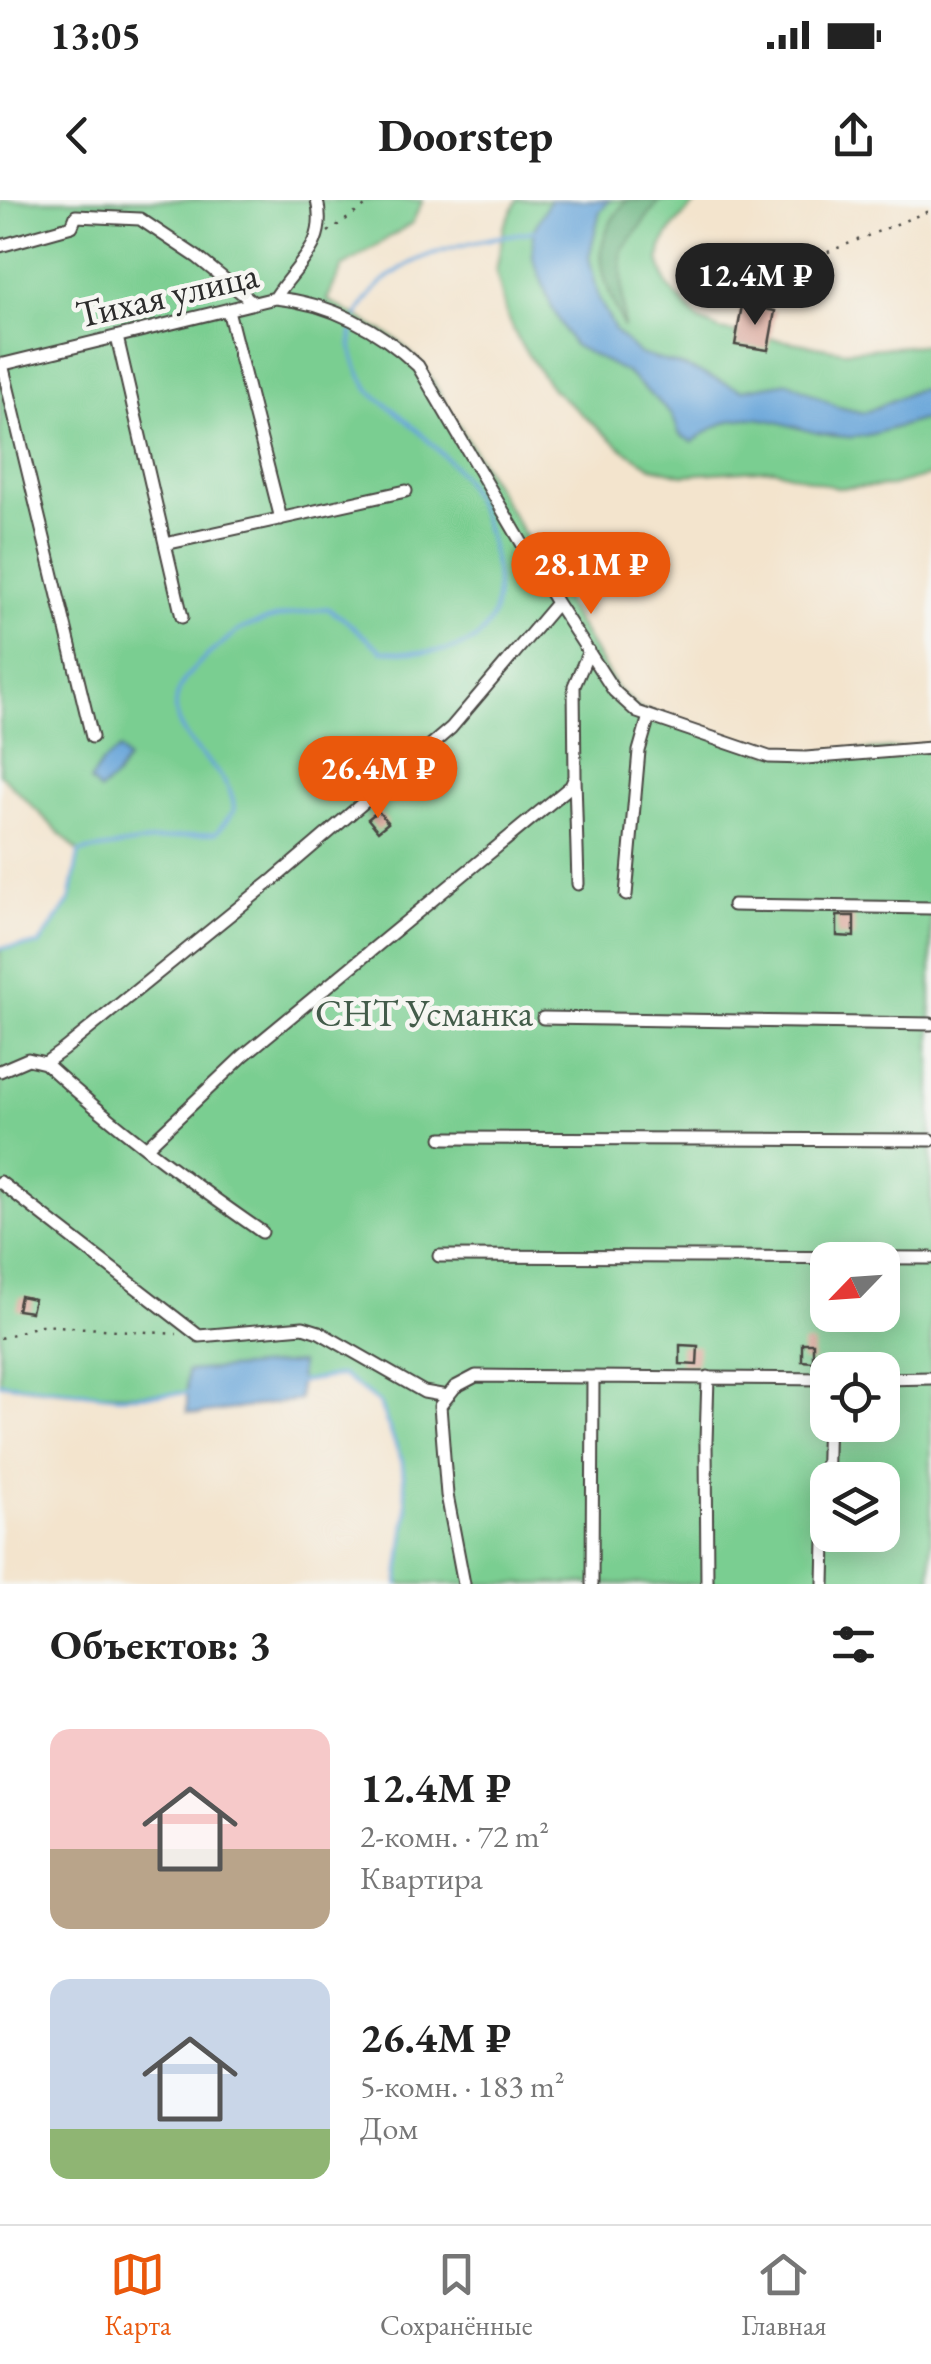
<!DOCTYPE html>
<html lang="ru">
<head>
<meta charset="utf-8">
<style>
	:root { --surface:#fff; --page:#f2f2f2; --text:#222; --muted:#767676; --line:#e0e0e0; --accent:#ea580c }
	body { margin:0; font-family:"EB Garamond",serif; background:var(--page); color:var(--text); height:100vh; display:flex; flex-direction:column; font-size:38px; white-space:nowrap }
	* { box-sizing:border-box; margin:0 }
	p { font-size:32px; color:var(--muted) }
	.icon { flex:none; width:55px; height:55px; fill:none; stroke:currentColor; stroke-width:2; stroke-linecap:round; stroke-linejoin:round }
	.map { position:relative; height:1384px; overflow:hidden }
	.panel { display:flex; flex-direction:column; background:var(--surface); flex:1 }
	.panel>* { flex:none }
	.needle { width:65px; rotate:245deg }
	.buttons { position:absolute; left:810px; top:1042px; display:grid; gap:20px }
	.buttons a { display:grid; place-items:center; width:90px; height:90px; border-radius:20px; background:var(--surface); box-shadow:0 5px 25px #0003; font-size:50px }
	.price { position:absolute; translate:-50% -85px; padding:0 22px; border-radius:35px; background:var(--accent); color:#fff; font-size:32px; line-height:65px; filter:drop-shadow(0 2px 5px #0008) }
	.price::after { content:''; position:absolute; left:50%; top:60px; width:30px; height:22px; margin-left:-15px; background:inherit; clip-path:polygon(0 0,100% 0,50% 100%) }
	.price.active { background:#222; color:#fff }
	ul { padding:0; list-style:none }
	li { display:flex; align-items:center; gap:30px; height:250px; padding:0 50px }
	li span { display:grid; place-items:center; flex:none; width:280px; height:200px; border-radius:20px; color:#555 }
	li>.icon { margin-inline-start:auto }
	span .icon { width:120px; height:120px; fill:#fffc; stroke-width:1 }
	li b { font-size:42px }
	h2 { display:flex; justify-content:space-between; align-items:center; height:120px; padding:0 50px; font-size:42px }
	.status { display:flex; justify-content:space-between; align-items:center; height:70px; padding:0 50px; background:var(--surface); direction:ltr }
	.status svg { height:28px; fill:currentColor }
	header { display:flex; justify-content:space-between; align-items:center; height:130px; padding:0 50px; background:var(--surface); font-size:45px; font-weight:700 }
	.menu { display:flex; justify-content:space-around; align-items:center; height:140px; border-top:2px solid var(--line); background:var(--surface); font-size:28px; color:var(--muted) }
	.menu a { display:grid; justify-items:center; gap:5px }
	.menu .active { color:var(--accent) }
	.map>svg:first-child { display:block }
	.green { fill:#7ace91; stroke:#527c5e; stroke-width:2.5; fill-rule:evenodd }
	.forest { fill:#63b17b; stroke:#476e53; stroke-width:2.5 }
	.water { fill:#67a5d9; stroke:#496882; stroke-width:2.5 }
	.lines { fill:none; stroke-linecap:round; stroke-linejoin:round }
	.stream { stroke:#67a5d9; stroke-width:4 }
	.building { fill:#d79d8f }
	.street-casing { stroke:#494743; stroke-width:15 }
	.path { stroke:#494743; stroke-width:2.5; stroke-dasharray:2.5 8; stroke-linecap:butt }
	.street { stroke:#fff; stroke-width:11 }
	.labels { text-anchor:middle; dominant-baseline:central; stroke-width:9; stroke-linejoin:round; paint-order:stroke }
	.street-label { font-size:38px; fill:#2b2b2b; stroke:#f6f6f2 }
	.park-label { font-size:38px; fill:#435c4a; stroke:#f6f6f2 }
</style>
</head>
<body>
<div class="status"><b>13:05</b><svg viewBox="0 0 49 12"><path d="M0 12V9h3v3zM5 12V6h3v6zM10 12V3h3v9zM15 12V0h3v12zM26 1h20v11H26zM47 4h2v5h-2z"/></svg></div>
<header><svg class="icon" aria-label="back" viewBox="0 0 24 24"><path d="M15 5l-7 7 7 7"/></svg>Doorstep<svg class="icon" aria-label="share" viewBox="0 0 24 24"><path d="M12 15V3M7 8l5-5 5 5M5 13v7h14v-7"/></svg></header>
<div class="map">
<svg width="931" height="1384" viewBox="0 0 931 1384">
	<rect width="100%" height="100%" fill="#f6f6f2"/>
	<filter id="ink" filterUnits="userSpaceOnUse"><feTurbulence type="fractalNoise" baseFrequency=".01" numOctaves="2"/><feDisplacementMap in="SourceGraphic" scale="20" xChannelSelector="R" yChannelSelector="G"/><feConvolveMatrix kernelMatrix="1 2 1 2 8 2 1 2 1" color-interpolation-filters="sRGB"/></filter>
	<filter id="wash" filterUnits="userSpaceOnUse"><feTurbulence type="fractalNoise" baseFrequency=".0048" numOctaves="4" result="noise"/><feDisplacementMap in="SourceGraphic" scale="40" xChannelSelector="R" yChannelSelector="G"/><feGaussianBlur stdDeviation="2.25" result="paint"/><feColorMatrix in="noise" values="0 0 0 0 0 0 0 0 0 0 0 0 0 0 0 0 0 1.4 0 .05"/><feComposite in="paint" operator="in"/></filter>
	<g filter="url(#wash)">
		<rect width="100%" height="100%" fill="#f3e4cd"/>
		<!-- green -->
		<path class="green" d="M0,0H423L412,23L342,67L327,100L396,139L422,164L617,489L640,509L769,553L806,554L931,546V1384H398L407,1312L402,1261L379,1203L342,1175C229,1193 114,1203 0,1183V748L39,745L70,700L79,652L0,574ZM828,1060H882V1115H828ZM828,1170H882V1225H828ZM828,1280H882V1335H828Z
			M517,0H699L673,27L661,47L659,60L667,85L700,121L720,130L845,151L931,144V275L891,286L837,288L773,269L683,275L652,267L624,250L552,189L519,142L507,115L496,71L504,27Z"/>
		<!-- forest -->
		<path class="forest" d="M627,0H660L621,52L624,128C603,78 585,46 627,0Z"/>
		<!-- water -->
		<path class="water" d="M550,0H610L600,11L589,57L599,99L616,132L639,154L688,168L742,190L789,182L838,207L864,213L916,190L931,188V218C908,222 867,239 847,237C783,234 752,193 693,242L680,235L672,214L627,173L573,145L552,108L533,58V31Z
			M120,549L127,560L115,578L100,591L90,581L102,563Z
			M300,1163L299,1200L199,1214L187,1212V1171Z"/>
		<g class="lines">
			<!-- stream -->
			<path class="stream" d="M357,117C387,51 470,43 533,31
				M0,748L39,745L70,700L79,652C126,646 170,636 216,633L234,611C234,578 203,562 186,536C159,497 190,469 219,446C227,440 234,432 244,428C270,417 299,413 327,408L344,419L382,451C412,452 445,456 472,441C523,413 484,302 455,268C439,249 418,231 400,215C390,207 378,200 370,190C358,174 346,146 354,126
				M298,1182L342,1175L379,1203L402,1261L407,1312L398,1384
				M0,1183L118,1196L189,1193"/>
		</g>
		<g id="blocks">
			<!-- building -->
			<path class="building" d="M742,105L775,111L768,150L735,145Z
				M378,611L388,623L378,631L368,619Z
				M837,716H854V737L837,736Z
				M20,1096L34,1099L31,1112L17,1110Z
				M802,1143H813V1162L802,1161Z
				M680,1145L698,1146L697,1165L680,1164Z"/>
		</g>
	</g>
	<g filter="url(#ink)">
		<use href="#blocks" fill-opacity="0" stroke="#494743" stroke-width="2.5"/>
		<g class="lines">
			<defs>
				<path id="street" d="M0,46L72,26L76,16L140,19L197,57L254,103
					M275,98C298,62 328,46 317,0
					M228,110L281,319
					M117,137L182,417
					M2,164L92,537
					M0,165L275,98C330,103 379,129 418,166L557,403L614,491L637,512L769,557L806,558L931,548
					M165,344L406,291
					M575,578L578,684
					M626,695L639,551L649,516
					M733,705L931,708
					M543,818L931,824
					M45,863C112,925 187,980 262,1032
					M0,871L28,859L45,863L63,850L274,679L451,528L557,403
					M442,938L931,940
					M147,947L243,856L571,586L575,577L574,486L589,451
					M0,982L199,1136L303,1127L319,1132L424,1192L447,1196
					M439,1056L931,1058
					M882,1179L931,1178
					M464,1384L447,1295L440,1206L455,1187L476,1176L828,1179
					M592,1384L593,1177
					M707,1384L706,1242L708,1177
					M824,1384L828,1209"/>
			</defs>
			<!-- street casing -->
			<use href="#street" class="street-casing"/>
			<!-- path -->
			<path class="path" d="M328,32L374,0
				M779,72L931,10
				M0,1138L41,1125L177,1134"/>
			<!-- street -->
			<use href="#street" class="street"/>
		</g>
	</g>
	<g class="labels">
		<!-- street labels -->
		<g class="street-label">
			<text transform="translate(167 94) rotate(-13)">Тихая улица</text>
		</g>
		<!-- park labels -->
		<g class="park-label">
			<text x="424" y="812">СНТ Усманка</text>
		</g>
	</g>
</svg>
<div class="buttons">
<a><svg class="needle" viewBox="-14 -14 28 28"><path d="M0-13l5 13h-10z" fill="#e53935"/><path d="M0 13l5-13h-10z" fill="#767676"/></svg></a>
<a><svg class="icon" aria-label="locate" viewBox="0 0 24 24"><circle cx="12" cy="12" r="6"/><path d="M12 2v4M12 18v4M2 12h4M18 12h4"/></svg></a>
<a><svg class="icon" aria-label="layers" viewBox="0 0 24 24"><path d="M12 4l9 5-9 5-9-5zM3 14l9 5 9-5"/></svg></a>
</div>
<b class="price active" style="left:755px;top:128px">12.4M ₽</b>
<b class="price" style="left:591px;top:417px">28.1M ₽</b>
<b class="price" style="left:378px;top:621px">26.4M ₽</b>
</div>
<section class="panel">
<h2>Объектов: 3<svg class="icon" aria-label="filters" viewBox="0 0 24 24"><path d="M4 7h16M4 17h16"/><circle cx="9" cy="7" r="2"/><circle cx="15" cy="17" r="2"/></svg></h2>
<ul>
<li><span style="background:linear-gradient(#f6c9c9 60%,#b9a48a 0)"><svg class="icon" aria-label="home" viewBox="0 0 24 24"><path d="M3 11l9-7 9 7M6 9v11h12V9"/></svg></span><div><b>12.4M ₽</b><p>2-комн. · 72 m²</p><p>Квартира</p></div></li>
<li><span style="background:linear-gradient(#c9d6e8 75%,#8fb573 0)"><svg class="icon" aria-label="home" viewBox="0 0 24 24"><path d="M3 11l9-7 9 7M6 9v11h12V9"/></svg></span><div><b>26.4M ₽</b><p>5-комн. · 183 m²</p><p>Дом</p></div></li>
</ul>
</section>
<nav class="menu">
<a class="active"><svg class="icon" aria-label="map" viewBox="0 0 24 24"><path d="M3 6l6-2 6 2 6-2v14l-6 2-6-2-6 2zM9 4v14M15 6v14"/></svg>Карта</a>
<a><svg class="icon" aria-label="saved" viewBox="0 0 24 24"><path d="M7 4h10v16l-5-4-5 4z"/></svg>Сохранённые</a>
<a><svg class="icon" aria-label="home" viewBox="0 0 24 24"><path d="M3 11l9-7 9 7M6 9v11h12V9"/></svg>Главная</a>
</nav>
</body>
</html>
